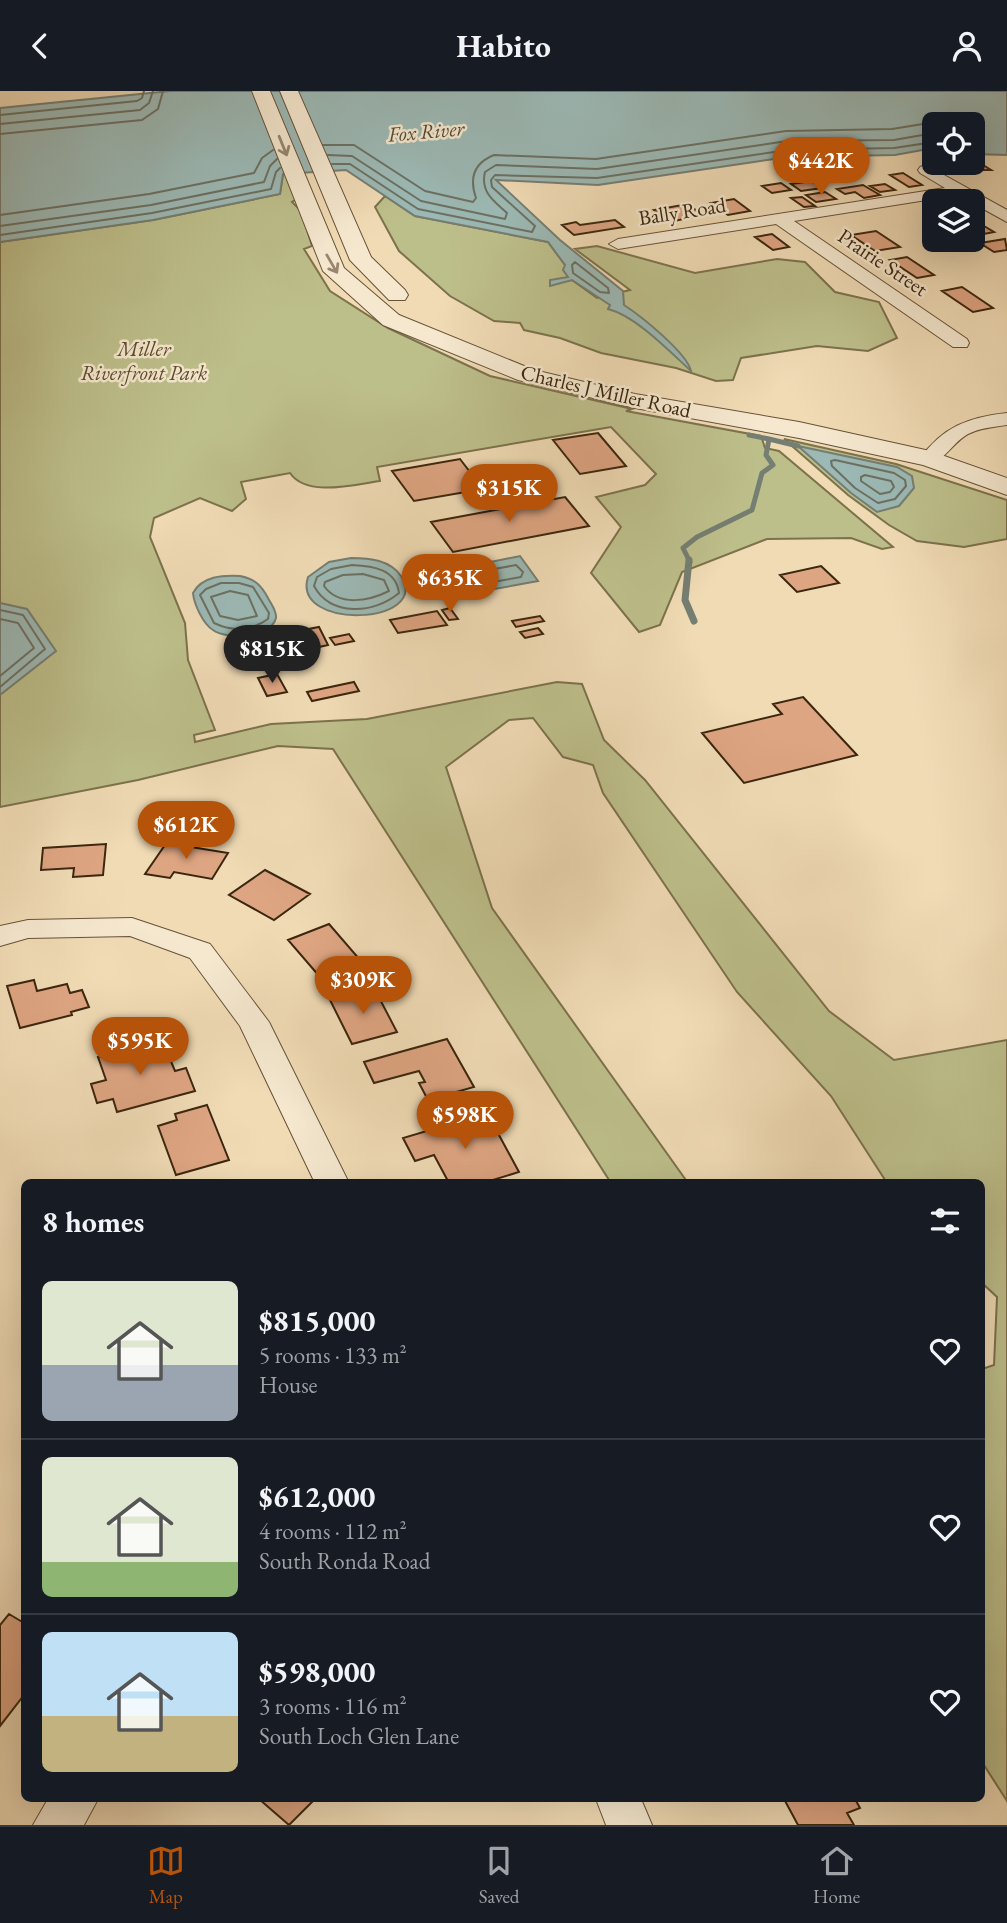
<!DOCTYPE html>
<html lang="en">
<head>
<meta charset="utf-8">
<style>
	:root { --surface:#171b24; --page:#242831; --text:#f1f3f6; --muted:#9ea1a6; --line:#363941; --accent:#b45309 }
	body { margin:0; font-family:"EB Garamond",serif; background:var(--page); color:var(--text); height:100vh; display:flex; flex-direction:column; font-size:26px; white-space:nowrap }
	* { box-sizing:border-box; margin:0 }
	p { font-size:23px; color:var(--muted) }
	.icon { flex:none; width:38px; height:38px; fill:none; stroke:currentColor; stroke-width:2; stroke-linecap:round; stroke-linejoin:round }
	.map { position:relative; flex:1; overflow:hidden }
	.sheet { position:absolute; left:21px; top:1088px; width:964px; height:623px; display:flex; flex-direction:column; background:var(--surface); border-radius:10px; box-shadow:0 7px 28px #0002 }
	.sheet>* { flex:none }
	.fabs { position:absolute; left:922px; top:21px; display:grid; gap:14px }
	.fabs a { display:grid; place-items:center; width:63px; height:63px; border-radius:10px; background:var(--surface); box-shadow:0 7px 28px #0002; font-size:35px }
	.price { position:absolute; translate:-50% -60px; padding:0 16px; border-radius:24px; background:var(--accent); color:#fff; font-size:23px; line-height:46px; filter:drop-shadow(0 2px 4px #0008) }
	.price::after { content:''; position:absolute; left:50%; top:42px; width:21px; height:16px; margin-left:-10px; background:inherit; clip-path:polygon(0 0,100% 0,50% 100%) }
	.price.current { background:#222; color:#fff }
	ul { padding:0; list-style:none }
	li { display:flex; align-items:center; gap:21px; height:175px; padding:0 21px }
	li+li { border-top:2px solid var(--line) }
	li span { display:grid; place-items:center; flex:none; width:196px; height:140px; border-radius:10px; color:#555 }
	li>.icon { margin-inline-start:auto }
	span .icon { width:84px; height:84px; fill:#fffc; stroke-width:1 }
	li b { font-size:30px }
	h2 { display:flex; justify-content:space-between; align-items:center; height:84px; padding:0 21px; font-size:30px }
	header { display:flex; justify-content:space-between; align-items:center; height:91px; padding:0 21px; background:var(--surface); font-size:32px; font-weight:700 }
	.tabs { display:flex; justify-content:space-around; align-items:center; height:98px; border-top:2px solid var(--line); background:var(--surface); font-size:19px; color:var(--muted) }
	.tabs a { display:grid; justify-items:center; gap:4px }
	.tabs .current { color:var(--accent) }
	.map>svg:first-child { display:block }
	.green { fill:#bdbf8b; stroke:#7c724c; stroke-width:2 }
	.water { fill:#9cb9b5; stroke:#757e72; stroke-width:2 }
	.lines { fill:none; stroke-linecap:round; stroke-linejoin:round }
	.shore { stroke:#6c7062; stroke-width:2 }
	.stream-far1 { stroke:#757e72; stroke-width:5 }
	.stream { stroke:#757e72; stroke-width:7 }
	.building { fill:#dea582; stroke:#3b260e; stroke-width:2 }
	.minor-casing { stroke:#685338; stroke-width:2 }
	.tertiary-casing { stroke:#685338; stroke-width:2 }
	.minor { fill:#f5e8cf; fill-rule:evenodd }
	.tertiary { fill:#f5e8cf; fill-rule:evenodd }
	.oneway { stroke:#98876e }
	.labels { text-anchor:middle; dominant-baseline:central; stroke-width:5; stroke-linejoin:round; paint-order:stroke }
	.far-water-label { font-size:21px; font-style:italic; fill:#534b38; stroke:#f5e8cf }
	.far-street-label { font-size:21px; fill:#3b260e; stroke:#f5e8cf }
	.far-park-label { font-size:21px; font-style:italic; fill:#5c4c2d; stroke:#f5e8cf }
</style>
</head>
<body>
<header><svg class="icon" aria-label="back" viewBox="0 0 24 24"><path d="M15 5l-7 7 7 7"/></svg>Habito<svg class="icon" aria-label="person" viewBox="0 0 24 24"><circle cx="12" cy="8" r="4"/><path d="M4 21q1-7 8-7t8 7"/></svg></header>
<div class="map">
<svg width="1007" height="1734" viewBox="0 0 1007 1734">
	<rect width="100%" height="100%" fill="#f0dbb5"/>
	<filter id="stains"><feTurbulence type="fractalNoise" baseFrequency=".00286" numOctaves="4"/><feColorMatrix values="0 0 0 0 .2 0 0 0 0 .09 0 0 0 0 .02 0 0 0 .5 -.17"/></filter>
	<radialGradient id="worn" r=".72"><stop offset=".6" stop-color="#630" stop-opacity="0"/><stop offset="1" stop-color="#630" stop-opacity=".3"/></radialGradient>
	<!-- green -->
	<path class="green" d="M299,81L306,102L292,111L301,120L312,155L304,158L330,200L388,237L490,285L632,318L626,320L761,345L765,357L779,360L893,456L882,458L851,447L767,448L682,481L660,534L639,541L591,482L621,436L596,406L645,394L656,383L611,336L377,376L380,390C356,393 307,407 290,382L241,391L246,408L232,420L200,407L154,427L150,446L185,532L188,569L215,639L194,644L195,651L271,633L367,628L557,591L582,593L604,649L645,689L829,920L894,969L1007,949V1710L982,1671V1278L994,1274L997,1206L982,1192V1092H887L831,1005L737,901L603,702L593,674L563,666L533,627L509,629L446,676L492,817L688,1092H611L333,658L278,655L138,689L0,716V151L153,129L280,103L283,83Z
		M385,105L415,125L548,151L565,174L568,186L558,191L572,189L597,207L630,199L575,158L597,155L695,182L777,168L805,171L835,201L879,211L897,247L868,260L817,255L741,267L733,289L716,290L676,277L601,262L560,247L524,239L520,232L494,230L450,205L399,160L375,116Z
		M784,348L896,373L1007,409V448L964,456L917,450L889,434L848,404Z"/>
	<!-- water -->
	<path class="water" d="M170,0H1007V64L973,63V33H934V57L895,64L788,66L598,94L496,89L560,149L623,200L624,214C641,225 687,262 691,280C670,261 636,225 608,218L610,214L572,189L550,195V189L568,186L563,179L565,174L548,151L415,125L346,79L283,83L280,103L153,129L0,151V17Z
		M798,355L897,376L912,385L914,397L899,415L877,421L851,402Z
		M520,465L538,490L489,499L471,475Z
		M351,467C370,467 390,469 401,485C432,534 291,540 308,486L329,471Z
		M240,485C255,488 261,494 268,507C271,513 277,520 276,527C271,547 226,549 213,539C203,533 194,513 193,502C202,485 223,484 240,485Z
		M0,512L27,518L56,560L0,604Z"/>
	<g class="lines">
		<!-- shore -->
		<path class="shore" d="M0,24L137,10L142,7L144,0
			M0,33L140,19L149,12L153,0
			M0,43L142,29L158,18L163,0
			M323,54H354L425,100L473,111L476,107C469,87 474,72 494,64L596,68L786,40L892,38L929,32L942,33
			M328,64L352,65L421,110L505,128L507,122C494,110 480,101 485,81L496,74L597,78L787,50L894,49L934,42
			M332,73H350L418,118L532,141L535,135L492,96L491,89L495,84L597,87L788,59L894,57L934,51
			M0,124L149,103L254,82L262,67L273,59
			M0,135L151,114L264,91L270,75L277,68
			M0,144L152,122L271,98L276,81L280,77
			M575,171L608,197L609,202L600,201L573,182L572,174Z
			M835,369L894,382L905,389L906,395L895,408L878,412L855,397L832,375L831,370Z
			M865,384L891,390L894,396L890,401L880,403L861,390V386Z
			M352,474C373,475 396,478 399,502C374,523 331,526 314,495L317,486L331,478Z
			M516,474L523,481L521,486L493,491L486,483L489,479Z
			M363,483L384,489L389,500C369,510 339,516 324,495L325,491L343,484Z
			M221,492H239L253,496L269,522L268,528C251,540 233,541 214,532L200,504L206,498Z
			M230,500L248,504L257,525L238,529L220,525L211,506Z
			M0,519L23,524L45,558L0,596
			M0,528L18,532L34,557L0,585"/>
		<!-- stream-far1 -->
		<path class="stream-far1" d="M769,348L798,355
			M690,471L683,457L697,446L752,419L762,382L773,374L766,364L769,348L749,344"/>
		<!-- stream -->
		<path class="stream" d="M689,469L685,509L694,530"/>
	</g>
	<!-- building -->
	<path class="building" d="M975,69L991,79H966L955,72H973Z
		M903,82L922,94L909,96L890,84Z
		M812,90L822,97L801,100L791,93Z
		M781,92L791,99L772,102L762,95Z
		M885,93L895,99L880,101L870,95Z
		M863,94L880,104L864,107L855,101L845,103L837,98Z
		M825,101L836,108L816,111L806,104Z
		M802,106L815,115L804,116L791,107Z
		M734,108L750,120L728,124L711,112Z
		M688,113L702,124L670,131L654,119Z
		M615,129L624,136L574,144L562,134L576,131L580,134Z
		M984,135L994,141L973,145V137Z
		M876,140L900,156L875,160L851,144Z
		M772,143L789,156L773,159L755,146Z
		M1005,148L1007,159L994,161L980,152Z
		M907,166L934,184L917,187L890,169Z
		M962,196L993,217L973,221L942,200Z
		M598,342L626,375L580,383L553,349Z
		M460,368L483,398L414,410L392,380Z
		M565,406L589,435L453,461L431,431Z
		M821,475L839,492L797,501L780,484Z
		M450,517L458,528L449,529L442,519Z
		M437,520L447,534L398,542L390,529Z
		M540,525L544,530L516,536L512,530Z
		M319,536L328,554L287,563L278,544Z
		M538,537L543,543L525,547L520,541Z
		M349,543L354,550L335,554L330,547Z
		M277,583L287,601L267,605L258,587Z
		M354,591L359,600L312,610L307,601Z
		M803,606L857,664L744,692L702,642L782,623L773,613Z
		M182,746L195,749L191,756L228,762L212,788L174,781L170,787L145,783L167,751L177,753Z
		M106,753L103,784L73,786L74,777L41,779L43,757Z
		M265,779L310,803L274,829L229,804Z
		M329,833L361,870L320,886L288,849Z
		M34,889L37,900L67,893L70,902L82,899L89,916L71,921L72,924L20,937L7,895Z
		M374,897L397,941L352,953L330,909Z
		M447,948L474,996L428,1009L419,992L425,991L419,980L374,992L364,971Z
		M162,949L175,980L186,977L195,1000L117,1021L113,1008L97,1012L91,993L106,989L98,966Z
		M207,1014L229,1069L176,1084L158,1035L177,1029L175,1023Z
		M487,1022L519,1081L483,1092H449L434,1064L415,1070L403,1047Z
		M9,1523L24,1532V1604L0,1635V1534Z
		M259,1708H315L289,1734Z
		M784,1708H855L860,1717L847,1722L854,1734H798Z"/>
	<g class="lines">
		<defs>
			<path id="minor" d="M926,74L1007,119V131L958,104L794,130L967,248L969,252L967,256H953L776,133L618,158L609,153L618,148L945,97L920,82L918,79L920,76Z
				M1007,322V334C993,336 980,337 968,343C951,352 941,377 923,372L920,368C942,336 969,326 1007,322Z
				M132,827L210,853L269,931L349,1092H315L240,935L190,867L130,845L28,847L0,855V835L28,829Z
				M48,1708H98L84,1734H33Z
				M596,1708H641L652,1734H606Z"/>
			<path id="tertiary" d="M252,0H270L344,177L399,224L534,279L635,303L799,331L930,360L1007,387V404L923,374L799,347L635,317L518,289L383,234L323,180Z
				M280,0H298L371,166L405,199L408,204L405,209H389L350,169Z"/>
		</defs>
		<!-- minor casing -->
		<use href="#minor" class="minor-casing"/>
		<!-- tertiary casing -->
		<use href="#tertiary" class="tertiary-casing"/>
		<!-- minor -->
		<use href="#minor" class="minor"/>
		<!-- tertiary -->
		<use href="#tertiary" class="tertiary"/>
	</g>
	<!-- one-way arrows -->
	<defs><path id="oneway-shaft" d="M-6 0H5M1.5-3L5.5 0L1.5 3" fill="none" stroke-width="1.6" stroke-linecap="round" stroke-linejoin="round" transform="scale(1.75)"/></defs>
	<g class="oneway">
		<use href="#oneway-shaft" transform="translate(283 55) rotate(68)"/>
		<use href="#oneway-shaft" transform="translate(332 173) rotate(60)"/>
	</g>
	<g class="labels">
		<!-- far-water labels -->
		<g class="far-water-label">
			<text transform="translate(426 40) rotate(-5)">Fox River</text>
		</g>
		<!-- far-street labels -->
		<g class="far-street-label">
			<text transform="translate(682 120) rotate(-9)">Bally Road</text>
			<text transform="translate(883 171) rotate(34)">Prairie Street</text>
			<text transform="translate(606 300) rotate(13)">Charles J Miller Road</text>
		</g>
		<!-- far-park labels -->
		<g class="far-park-label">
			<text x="144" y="257">Miller<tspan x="144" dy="24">Riverfront Park</tspan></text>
		</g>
	</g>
	<rect width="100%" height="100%" filter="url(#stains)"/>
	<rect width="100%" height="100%" fill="url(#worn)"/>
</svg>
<div class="fabs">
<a><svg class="icon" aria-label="locate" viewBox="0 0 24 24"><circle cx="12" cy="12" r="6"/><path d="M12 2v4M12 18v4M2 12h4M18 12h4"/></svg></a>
<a><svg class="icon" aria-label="layers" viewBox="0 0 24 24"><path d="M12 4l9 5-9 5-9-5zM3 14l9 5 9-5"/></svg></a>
</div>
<b class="price" style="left:821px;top:106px">$442K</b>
<b class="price" style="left:509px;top:433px">$315K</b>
<b class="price" style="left:450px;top:523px">$635K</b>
<b class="price current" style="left:272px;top:594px">$815K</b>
<b class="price" style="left:186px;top:770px">$612K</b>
<b class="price" style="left:363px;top:925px">$309K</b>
<b class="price" style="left:140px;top:986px">$595K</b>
<b class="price" style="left:465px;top:1060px">$598K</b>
<section class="sheet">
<h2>8 homes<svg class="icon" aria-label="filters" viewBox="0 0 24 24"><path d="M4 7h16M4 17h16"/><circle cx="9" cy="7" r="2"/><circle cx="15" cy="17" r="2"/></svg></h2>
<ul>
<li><span style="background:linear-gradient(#dfe7d0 60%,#9aa5b1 0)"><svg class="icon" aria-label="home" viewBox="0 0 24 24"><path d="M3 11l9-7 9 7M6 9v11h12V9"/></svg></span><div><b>$815,000</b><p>5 rooms · 133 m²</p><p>House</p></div><svg class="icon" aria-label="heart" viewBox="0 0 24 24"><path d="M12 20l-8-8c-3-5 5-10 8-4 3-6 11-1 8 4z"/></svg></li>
<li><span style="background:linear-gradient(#dfe7d0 75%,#8fb573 0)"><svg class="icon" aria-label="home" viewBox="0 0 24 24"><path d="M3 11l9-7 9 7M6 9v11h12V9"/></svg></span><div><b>$612,000</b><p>4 rooms · 112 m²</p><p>South Ronda Road</p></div><svg class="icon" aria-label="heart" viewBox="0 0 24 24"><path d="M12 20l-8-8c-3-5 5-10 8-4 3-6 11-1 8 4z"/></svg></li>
<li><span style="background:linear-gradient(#bfe0f5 60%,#c2b280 0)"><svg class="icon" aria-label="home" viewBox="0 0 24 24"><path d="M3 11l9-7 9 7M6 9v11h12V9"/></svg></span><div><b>$598,000</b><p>3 rooms · 116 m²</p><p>South Loch Glen Lane</p></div><svg class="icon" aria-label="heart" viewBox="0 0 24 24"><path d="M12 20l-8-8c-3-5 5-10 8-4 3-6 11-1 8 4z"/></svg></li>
</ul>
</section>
</div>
<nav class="tabs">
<a class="current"><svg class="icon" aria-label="map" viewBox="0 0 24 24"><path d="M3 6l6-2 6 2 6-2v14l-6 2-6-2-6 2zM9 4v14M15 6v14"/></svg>Map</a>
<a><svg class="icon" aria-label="saved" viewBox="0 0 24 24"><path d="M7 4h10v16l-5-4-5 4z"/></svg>Saved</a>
<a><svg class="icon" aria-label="home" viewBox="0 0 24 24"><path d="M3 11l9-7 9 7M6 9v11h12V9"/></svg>Home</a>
</nav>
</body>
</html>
